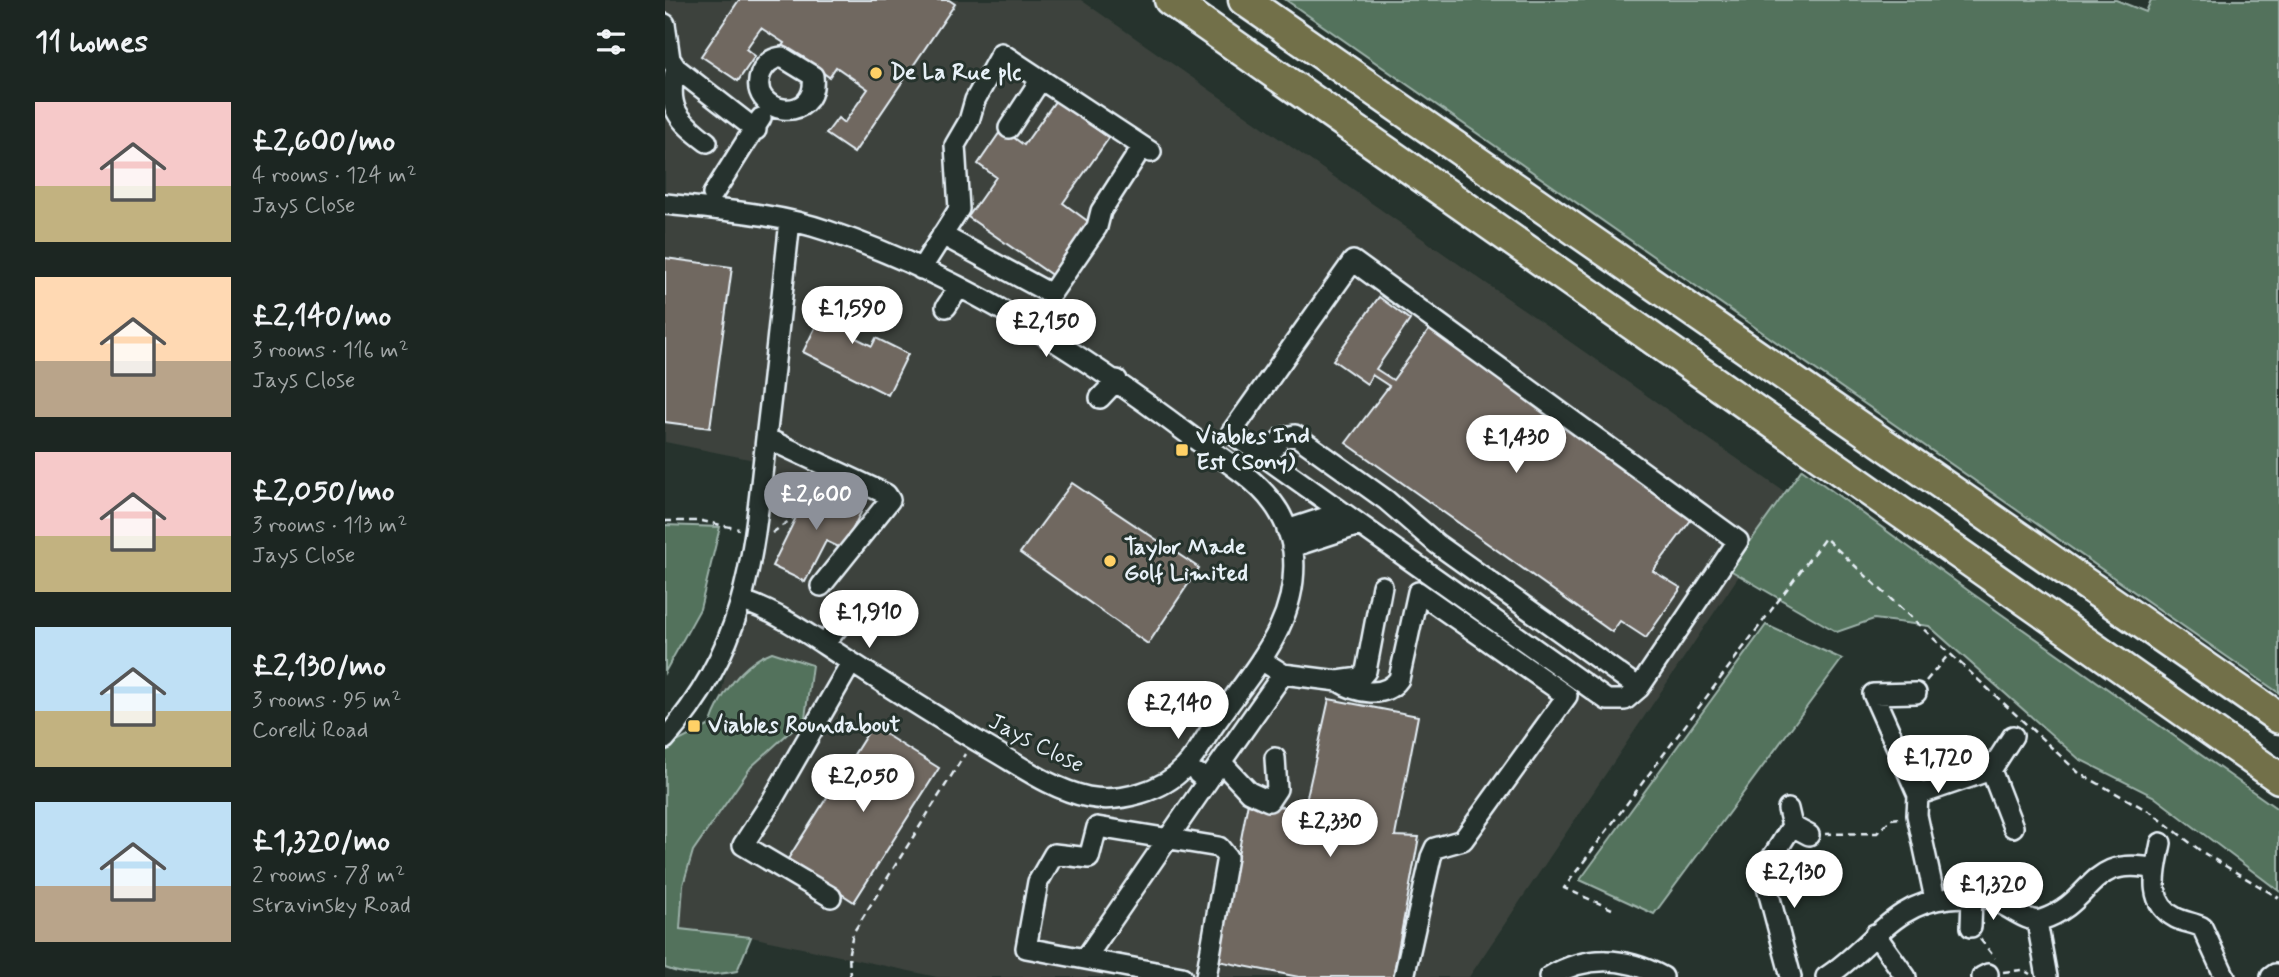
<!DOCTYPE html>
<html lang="en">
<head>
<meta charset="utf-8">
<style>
	:root { --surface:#1c2622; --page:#252e2a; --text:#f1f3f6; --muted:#a0a5a5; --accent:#8c9099 }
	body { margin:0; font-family:Mynerve,sans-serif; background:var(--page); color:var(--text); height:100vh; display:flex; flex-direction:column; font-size:26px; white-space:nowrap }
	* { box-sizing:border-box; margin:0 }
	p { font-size:23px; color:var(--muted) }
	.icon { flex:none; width:38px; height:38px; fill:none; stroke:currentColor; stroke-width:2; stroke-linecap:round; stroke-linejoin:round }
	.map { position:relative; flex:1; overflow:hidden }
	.sheet { display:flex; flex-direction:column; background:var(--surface); width:665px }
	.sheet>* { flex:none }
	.price { position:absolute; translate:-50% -60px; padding:0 16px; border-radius:24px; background:#fff; color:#222; font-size:23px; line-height:46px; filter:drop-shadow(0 2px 4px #0008) }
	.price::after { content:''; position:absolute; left:50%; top:42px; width:21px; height:16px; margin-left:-10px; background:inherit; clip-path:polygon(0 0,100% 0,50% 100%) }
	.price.on { background:var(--accent); color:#fff }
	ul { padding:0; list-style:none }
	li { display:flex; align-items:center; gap:21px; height:175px; padding:0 35px }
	li span { display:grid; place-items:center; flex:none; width:196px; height:140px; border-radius:0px; color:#555 }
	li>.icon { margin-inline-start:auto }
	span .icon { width:84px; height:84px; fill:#fffc; stroke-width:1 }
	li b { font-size:30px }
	h2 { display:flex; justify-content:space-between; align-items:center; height:84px; padding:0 35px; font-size:30px }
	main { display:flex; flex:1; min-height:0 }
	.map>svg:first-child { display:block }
	.built { fill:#3c433d }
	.green { fill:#52725b; stroke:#9db2aa; stroke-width:2 }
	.building { fill:#706861; stroke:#e8f1f8; stroke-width:2 }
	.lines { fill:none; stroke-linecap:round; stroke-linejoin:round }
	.minor-casing { stroke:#e8f1f8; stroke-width:24 }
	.highway-casing { stroke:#e8f1f8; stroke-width:35 }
	.path { stroke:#e8f1f8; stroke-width:2.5; stroke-dasharray:7 5; stroke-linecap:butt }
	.minor { stroke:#26332d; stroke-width:19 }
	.highway { stroke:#726f4a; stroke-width:30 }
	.poi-dot { fill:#ffd166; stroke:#26332d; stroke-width:2.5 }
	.labels { text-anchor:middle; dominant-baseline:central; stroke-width:6; stroke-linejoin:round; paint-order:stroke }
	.poi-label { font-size:23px; font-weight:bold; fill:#e8f1f8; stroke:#26332d; text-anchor:start }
	.street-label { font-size:23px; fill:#e8f1f8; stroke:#26332d }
</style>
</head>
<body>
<main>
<section class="sheet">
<h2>11 homes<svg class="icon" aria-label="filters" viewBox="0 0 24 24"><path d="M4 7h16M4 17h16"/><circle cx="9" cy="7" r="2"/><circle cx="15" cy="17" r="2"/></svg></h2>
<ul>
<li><span style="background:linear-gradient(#f6c9c9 60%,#c2b280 0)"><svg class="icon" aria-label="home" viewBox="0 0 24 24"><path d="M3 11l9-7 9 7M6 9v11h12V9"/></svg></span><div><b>£2,600/mo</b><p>4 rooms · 124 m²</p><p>Jays Close</p></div></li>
<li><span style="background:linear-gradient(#ffd9b3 60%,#b9a48a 0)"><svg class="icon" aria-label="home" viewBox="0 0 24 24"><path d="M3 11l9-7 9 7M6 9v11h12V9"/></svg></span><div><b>£2,140/mo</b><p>3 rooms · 116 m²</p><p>Jays Close</p></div></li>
<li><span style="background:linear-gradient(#f6c9c9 60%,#c2b280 0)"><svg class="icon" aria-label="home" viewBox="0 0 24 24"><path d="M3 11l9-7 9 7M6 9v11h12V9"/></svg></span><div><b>£2,050/mo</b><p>3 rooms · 113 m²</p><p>Jays Close</p></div></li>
<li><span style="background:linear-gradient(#bfe0f5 60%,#c2b280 0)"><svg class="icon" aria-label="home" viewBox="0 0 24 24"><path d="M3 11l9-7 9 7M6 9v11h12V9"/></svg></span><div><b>£2,130/mo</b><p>3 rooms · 95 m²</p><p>Corelli Road</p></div></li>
<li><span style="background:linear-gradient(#bfe0f5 60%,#b9a48a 0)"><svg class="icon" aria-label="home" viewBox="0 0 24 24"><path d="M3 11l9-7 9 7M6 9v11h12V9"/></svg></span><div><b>£1,320/mo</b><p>2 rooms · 78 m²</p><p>Stravinsky Road</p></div></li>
</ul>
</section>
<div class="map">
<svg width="1614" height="977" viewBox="0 0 1614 977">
	<rect width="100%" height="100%" fill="#26332d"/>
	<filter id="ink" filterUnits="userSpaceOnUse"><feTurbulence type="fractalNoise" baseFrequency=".0143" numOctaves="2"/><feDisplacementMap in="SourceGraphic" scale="14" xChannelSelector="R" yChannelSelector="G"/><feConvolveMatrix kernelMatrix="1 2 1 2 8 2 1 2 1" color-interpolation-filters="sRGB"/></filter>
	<g filter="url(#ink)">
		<!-- built -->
		<path class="built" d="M0,0H416L1127,497L804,977H272L86,937L14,929L19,875L104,463L0,442Z"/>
		<!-- green -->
		<path class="green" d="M621,0H1451L1481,12L1486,0H1614V693Z
			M1137,469L1308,594L1614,810V891L1488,796L1414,759L1264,626L1209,619L1172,632L1065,570Z
			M0,525L55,527L35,609L0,672Z
			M1101,625L1177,659L989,914L915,880Z
			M107,652L147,665L140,718L86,767L28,851L18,885L15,929L86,937L72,971C48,976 23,977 0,968V748L45,725C55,695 77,663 107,652Z"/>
		<!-- building -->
		<path class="building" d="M74,0H284L290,4L189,153L161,134L173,118L179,123L203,89L171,67L164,77L150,67L139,82L122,70L114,50L119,43L96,28L81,49L90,56L73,81L36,56Z
			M391,100L444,138L398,203L428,225L391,278L303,217L331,177L313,164L337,129L359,145Z
			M0,258L67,267L45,428L0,422Z
			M162,293L202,313L189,337L207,346L211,338L243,354L223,395L138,352L151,326L142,321L151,302L156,305Z
			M714,297L745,320L711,369L728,380L767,326L1029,516L988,571L1016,588L981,638L955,621L947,632L681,443L724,386L707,375L702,384L668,360Z
			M407,483L534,568L483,644L355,553Z
			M147,485L197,510L178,549L161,541L140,582L107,566Z
			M664,699L753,716L730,836L754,837L728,977H634L553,961L583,802L639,810Z
			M207,726L274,768L189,902L123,859Z"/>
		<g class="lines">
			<defs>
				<path id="minor" d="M0,24L5,59L11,68L91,130
					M117,57L148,76C154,127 80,114 96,73C100,64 107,58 117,57Z
					M11,68C0,107 13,120 42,142
					M344,128L376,79
					M48,194L96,118
					M0,204C54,210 111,213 163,231C295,275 416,353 527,437C554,457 588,476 608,503C618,516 626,535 628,551C636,622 587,670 550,724C540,738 532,755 520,767C498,791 455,803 423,797C389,790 358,768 329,751C281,723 235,694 189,664C152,641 120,615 78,601
					M277,235L386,294L432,227L436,211L477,147
					M688,261L1073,541L974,688L960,700H942L566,433Z
					M256,269L294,209L290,145L304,121L310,100L336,53L486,152
					M281,307L293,289
					M435,398L452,380
					M101,438L221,494L225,500L156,586
					M601,458L617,438L630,435L721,500L772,544L974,688
					M622,530L677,512
					M627,547L694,525
					M159,644L173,627
					M618,674L673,681L695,678L701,671L717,586
					M673,681C692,693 720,699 734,679L753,592L902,696L798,840L770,848L766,857L739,977
					M1251,693L1208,694L1253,795L1252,815L1270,899
					M0,739C83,645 88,557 101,438C110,366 117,293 125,221
					M556,762L584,792L604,801L612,789L610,758
					M1326,770L1348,736
					M533,774L544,779L618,674L598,661
					M1253,795L1326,770L1348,827
					M1123,809L1127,826
					M1496,843C1491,870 1480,902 1511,918C1519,922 1529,923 1537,927L1560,977
					M166,897L78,845L106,802L186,663
					M1372,922L1382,977
					M1306,927L1307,896
					M1210,934L1241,977
					M420,959L544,779
					M517,977L361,948L373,882L389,854L424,858L432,827L554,847L562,857L541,977
					M884,977C921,955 960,956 998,977
					M1126,977L1098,872L1127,826L1144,835
					M1161,977C1205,949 1228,902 1285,898C1297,897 1311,895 1323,898C1339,902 1362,924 1376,920C1431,902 1421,854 1491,869
					M1317,977L1323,974
					M1606,977L1610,974"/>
				<path id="highway" d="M505,0L1614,778
					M579,0L1614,718"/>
			</defs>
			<!-- minor casing -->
			<use href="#minor" class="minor-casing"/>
			<!-- highway casing -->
			<use href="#highway" class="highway-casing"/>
			<!-- path -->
			<path class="path" d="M0,521H37L74,529
				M107,533L128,518L137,496
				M1261,681L1284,654
				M1160,834L1212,833L1226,819L1235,818
				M947,909L899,888L1160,538L1414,773L1487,813L1537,852L1614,898
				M1315,939L1330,958
				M1338,972L1358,970L1365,974
				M185,977L184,952L188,933L300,754"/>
			<!-- minor -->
			<use href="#minor" class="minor"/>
			<!-- highway -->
			<use href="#highway" class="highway"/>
		</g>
	</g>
	<!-- markers -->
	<g class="poi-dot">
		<circle cx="211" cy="73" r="7"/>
		<rect x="510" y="443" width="14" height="14" rx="3.5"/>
		<circle cx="445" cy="561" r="7"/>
		<rect x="22" y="719" width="14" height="14" rx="3.5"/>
	</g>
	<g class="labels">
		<!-- poi labels -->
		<g class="poi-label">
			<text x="225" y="73">De La Rue plc</text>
			<text x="531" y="437">Viables Ind<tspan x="531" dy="26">Est (Sony)</tspan></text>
			<text x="459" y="548">Taylor Made<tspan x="459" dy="26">Golf Limited</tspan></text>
			<text x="43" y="726">Viables Roundabout</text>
		</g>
		<!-- street labels -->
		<g class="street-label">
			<text transform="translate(371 744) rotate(27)">Jays Close</text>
		</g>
	</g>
</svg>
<b class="price" style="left:187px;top:346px">£1,590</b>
<b class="price" style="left:381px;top:359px">£2,150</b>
<b class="price" style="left:851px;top:475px">£1,430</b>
<b class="price on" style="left:151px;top:532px">£2,600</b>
<b class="price" style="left:204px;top:650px">£1,910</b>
<b class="price" style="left:513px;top:741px">£2,140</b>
<b class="price" style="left:1273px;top:795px">£1,720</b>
<b class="price" style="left:198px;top:814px">£2,050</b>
<b class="price" style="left:665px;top:859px">£2,330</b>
<b class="price" style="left:1129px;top:910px">£2,130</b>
<b class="price" style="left:1328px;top:922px">£1,320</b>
</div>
</main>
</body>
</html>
